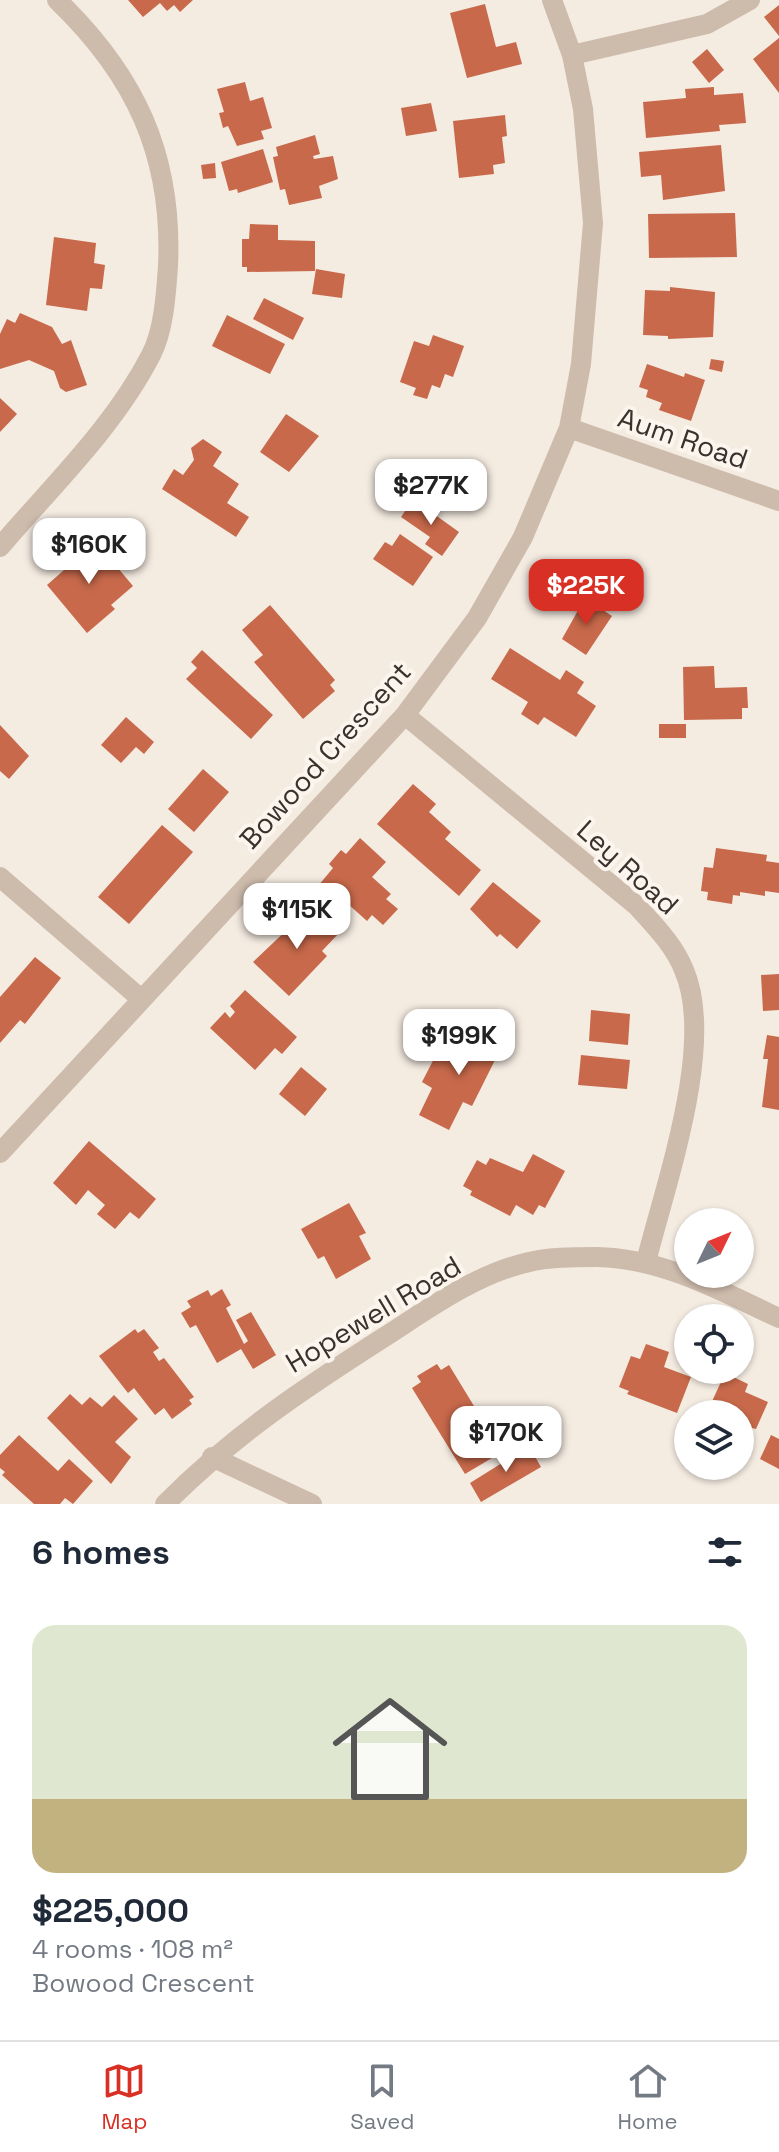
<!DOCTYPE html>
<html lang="en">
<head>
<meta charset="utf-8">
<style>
	:root { --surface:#fff; --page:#f2f2f3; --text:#1f2937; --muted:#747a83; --line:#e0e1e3; --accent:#d93025 }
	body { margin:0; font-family:"Space Grotesk",sans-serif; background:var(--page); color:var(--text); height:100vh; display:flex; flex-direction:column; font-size:30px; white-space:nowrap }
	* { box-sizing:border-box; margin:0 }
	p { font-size:26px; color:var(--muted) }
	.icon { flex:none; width:44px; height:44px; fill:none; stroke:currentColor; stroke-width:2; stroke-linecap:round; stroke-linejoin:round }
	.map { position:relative; height:1504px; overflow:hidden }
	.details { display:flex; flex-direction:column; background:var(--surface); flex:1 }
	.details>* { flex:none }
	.needle { width:52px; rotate:47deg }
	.buttons { position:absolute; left:674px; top:1208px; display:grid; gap:16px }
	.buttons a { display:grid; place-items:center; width:80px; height:80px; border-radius:50%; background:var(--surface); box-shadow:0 2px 6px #0004; font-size:40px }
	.price { position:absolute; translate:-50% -68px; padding:0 18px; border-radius:16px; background:#fff; color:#222; font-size:26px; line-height:52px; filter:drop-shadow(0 2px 4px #0008) }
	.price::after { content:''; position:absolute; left:50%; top:48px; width:24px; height:18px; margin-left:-12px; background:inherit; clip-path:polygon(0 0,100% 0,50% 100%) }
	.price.selected { background:var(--accent); color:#fff }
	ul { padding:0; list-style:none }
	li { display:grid; align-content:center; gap:16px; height:424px; padding:0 32px }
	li+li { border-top:2px solid var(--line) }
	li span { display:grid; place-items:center; height:248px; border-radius:24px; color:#555 }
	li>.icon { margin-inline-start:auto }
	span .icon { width:144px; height:144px; fill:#fffc; stroke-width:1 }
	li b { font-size:34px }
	h2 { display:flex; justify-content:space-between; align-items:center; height:96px; padding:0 32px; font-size:34px }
	.menu { display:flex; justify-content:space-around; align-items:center; height:112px; border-top:2px solid var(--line); background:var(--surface); font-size:22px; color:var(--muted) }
	.menu a { display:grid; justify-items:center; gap:4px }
	.menu .selected { color:var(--accent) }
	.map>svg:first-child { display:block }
	.building { fill:#c8694b }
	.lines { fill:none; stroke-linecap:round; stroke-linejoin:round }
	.minor { stroke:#cdbbac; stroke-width:20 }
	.labels { text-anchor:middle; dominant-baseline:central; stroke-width:8; stroke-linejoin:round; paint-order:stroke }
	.street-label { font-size:28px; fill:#3b302b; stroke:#fbf5ee }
</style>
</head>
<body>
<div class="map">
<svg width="779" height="1504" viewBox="0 0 779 1504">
	<rect width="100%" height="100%" fill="#f4ebe1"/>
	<!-- building -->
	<path class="building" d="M128,0H193L180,12L174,5L167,11L160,3L143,17Z
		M485,4L496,47L516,42L522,64L467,78L450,13Z
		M779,5V36L764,17Z
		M779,38V93L753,59Z
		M707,49L724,70L709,83L692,62Z
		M245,82L250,101L263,97L272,128L261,131L264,139L237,146L228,126L223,128L219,113L224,112L217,89Z
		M714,87V95L743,93L746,123L719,125L720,131L646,138L643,102L686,98L685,89Z
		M431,103L437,131L406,136L401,108Z
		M505,115L507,136L502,137L505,163L493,165L494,174L459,178L453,121Z
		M315,135L320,154L313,156L314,159L333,156L338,179L319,186L322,198L289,205L285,189L280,190L273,157L278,156L276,147Z
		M721,145L725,191L663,200L661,175L641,177L639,152Z
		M263,149L273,182L238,193L237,189L229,191L221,162Z
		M215,163L216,178L203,179L201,165Z
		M735,213L737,257L649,258L648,214Z
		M250,224L278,225V240L315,241V271L247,272V267H242V239H249Z
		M54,237L96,243L94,263L105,265L102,289L90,288L87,311L46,305Z
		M316,269L345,274L342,298L312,294Z
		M670,287L715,292L713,337L668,339V336L643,335L645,290L670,291Z
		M264,298L304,318L293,340L253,319Z
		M20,313L52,327L62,344L71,340L87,385L66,392L60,388L54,371L29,360L0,369V334L7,319L15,323Z
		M227,315L285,344L270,374L212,346Z
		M433,335L464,346L453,377L445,374L440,388L432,385L427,399L413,395L416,388L400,382L414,341L429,346Z
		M711,359L724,361L722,372L709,369Z
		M647,364L684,377L685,373L705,380L691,421L659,410L662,403L646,397L648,390L639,387Z
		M0,398L17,414L0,432Z
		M286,414L319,436L289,472L260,452Z
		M203,439L222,452L213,466L239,484L227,503L249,517L236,537L162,489L174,469L183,475L194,460L191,448Z
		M413,499L459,532L442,556L425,544L430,537L401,517Z
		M400,534L433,557L413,586L373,559L385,542L392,546Z
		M97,543L133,586L111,605L115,609L87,633L47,585L64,570L58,562L67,554L71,558L82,549L86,552Z
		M585,598L612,616L586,655L562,639Z
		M270,605L335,680L330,685L335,691L303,719L254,662L263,655L242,630Z
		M510,648L560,680L566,670L584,682L577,693L596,706L576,737L544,717L538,725L521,714L528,702L491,679Z
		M202,650L273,715L251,739L186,679L197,668L191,662Z
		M714,666L715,688L747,687L748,708H742V719L684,720L683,667Z
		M126,717L154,742L144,754L136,747L121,763L101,745Z
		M659,724H686V738H659Z
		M0,725L29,756L9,779L0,771Z
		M203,769L229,792L194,832L168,809Z
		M413,784L436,804L429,812L451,832L445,839L481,870L459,896L377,824Z
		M162,825L193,852L129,924L98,897Z
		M360,838L386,862L372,877L391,894L386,899L398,909L383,925L372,915L367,921L348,904L344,909L318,886L333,868L329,864L341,850L346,854Z
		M716,848L767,855L766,861L779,863V893L765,891V896L740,892V896L733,895L732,904L707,900L708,892L701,891L704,867L713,868Z
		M493,882L541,921L517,949L500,934L497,937L470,909Z
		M311,907L339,933L322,951L327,956L289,996L253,962Z
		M35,957L61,978L25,1024L20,1020L0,1043V997Z
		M779,974V1010L763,1011L761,975Z
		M245,990L297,1037L282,1054L275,1048L255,1070L210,1028L225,1012L230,1018L235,1012L230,1006Z
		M591,1010L630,1014L628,1045L589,1041Z
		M479,1030L504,1042L472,1106L463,1102L449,1130L419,1115L432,1088L422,1082L438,1051L450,1057L461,1035L474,1041Z
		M767,1035L779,1037V1110L762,1107L768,1059H763Z
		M581,1055L630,1060L627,1089L578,1085Z
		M301,1067L327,1089L305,1116L279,1094Z
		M89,1141L156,1199L139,1219L130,1212L115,1229L97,1214L105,1205L88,1190L76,1205L53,1183Z
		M533,1154L565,1171L545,1208L539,1205L533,1215L516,1205L510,1216L470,1195L472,1191L463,1186L477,1160L486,1165L490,1158L523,1172Z
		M349,1203L366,1233L359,1236L371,1259L336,1279L324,1256L318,1259L301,1229Z
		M222,1289L231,1305L226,1308L244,1344L248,1341L236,1320L251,1312L276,1355L253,1369L241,1349L217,1363L196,1325L190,1328L181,1313L191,1307L187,1301L208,1290L211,1296Z
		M135,1329L138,1333L144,1329L159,1348L153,1352L159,1361L164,1358L194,1397L189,1400L192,1404L172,1419L164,1408L155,1415L134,1388L128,1393L99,1356Z
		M646,1344L669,1352L664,1367L691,1377L677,1413L627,1394L629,1391L619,1387L631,1356L640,1359Z
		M437,1364L441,1370L449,1365L502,1452L465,1474L412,1388L421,1382L417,1376Z
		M725,1373L748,1384L745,1392L768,1402L756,1429L740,1425V1414H722L709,1408Z
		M70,1394L82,1405L90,1397L102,1407L114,1395L138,1419L115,1442L131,1457L111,1484L47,1418Z
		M740,1430L753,1436L746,1452L740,1449Z
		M19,1435L58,1471L69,1459L93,1481L73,1504L65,1498L60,1504H34L2,1475L5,1472L0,1468V1455Z
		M771,1435L779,1439V1469L760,1459Z
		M529,1446L541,1467L481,1502L470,1483Z"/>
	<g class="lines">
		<!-- minor -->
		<path class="minor" d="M572,55L707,24L750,0
			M569,428L779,501
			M0,547C52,486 114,427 151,355C164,330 166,294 168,266C173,156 136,76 57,0
			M405,715L637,906C655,926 674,945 684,970C716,1044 665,1185 646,1262
			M0,877L140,998
			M0,1153L405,715L477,618L523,537L569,428L581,364L593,223L583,109L572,55L552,0
			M212,1457L312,1504
			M165,1504C235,1434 303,1389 386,1336C428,1309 475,1275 525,1263C547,1257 574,1257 597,1257C662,1258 721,1291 779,1318"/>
	</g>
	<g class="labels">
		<!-- street labels -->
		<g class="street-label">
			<text transform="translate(683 438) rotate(19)">Aum Road</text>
			<text transform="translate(325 755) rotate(-48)">Bowood Crescent</text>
			<text transform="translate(628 867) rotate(42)">Ley Road</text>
			<text transform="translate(373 1314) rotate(-31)">Hopewell Road</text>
		</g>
	</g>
</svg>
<div class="buttons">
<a><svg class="needle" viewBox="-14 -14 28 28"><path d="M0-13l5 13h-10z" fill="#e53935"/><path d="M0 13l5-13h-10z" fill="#747a83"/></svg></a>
<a><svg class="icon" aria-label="locate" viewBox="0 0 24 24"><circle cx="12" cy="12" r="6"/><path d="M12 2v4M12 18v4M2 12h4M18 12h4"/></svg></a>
<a><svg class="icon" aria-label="layers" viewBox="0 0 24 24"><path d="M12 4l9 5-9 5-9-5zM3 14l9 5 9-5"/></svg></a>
</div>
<b class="price" style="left:431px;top:527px">$277K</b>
<b class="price" style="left:89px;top:586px">$160K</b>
<b class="price selected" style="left:586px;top:627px">$225K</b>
<b class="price" style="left:297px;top:951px">$115K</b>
<b class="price" style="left:459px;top:1077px">$199K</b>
<b class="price" style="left:506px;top:1474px">$170K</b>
</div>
<section class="details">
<h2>6 homes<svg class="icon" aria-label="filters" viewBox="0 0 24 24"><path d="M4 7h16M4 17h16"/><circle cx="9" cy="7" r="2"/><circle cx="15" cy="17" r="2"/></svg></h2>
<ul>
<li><span style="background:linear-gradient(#dfe7d0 70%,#c2b280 0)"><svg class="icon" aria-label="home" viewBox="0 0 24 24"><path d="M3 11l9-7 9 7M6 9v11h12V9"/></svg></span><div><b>$225,000</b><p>4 rooms · 108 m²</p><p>Bowood Crescent</p></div></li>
</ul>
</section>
<nav class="menu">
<a class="selected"><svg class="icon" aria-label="map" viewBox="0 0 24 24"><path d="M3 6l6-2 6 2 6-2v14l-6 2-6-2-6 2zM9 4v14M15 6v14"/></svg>Map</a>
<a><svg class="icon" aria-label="saved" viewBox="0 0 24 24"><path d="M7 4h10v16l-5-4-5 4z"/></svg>Saved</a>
<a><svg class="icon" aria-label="home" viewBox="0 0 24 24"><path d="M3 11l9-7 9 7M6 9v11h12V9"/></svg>Home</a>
</nav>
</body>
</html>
